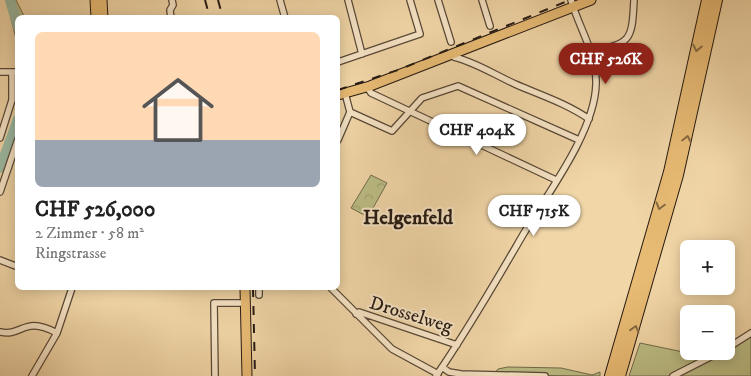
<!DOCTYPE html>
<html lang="de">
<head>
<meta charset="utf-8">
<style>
	:root { --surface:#fff; --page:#f2f2f2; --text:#222; --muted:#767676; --accent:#8f2418 }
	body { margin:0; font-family:"IM FELL DW Pica",serif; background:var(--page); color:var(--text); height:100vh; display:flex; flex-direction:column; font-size:19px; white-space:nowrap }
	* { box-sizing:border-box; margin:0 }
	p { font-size:16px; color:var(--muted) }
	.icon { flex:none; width:28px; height:28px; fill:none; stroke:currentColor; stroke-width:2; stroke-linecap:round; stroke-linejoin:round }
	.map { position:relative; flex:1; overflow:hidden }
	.side { position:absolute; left:15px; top:15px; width:325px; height:275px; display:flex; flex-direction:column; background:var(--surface); border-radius:8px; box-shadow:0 2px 12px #0003 }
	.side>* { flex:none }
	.controls { position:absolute; left:680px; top:240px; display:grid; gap:10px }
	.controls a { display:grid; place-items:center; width:55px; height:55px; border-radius:8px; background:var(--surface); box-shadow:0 2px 12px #0003; font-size:25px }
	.price { position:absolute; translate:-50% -42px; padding:0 11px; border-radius:18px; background:#fff; color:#222; font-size:16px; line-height:32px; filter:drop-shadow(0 1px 2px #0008) }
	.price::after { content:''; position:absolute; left:50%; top:30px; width:15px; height:11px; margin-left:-8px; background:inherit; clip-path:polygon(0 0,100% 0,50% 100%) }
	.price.selected { background:var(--accent); color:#fff }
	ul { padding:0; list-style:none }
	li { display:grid; align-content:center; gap:10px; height:265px; padding:0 20px }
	li span { display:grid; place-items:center; height:155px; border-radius:8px; color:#555 }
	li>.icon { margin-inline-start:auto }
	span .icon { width:90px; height:90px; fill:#fffc; stroke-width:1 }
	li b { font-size:21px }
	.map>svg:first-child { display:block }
	.green { fill:#bcbd85; stroke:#706b4c }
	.forest { fill:url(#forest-firs); stroke:#706b4c }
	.park { fill:url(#park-crowns); stroke:#706b4c }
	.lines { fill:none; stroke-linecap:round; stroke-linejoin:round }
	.river { stroke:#9bbaa3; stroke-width:10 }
	.minor-casing { stroke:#584837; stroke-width:8 }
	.primary-casing { stroke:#251912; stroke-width:11 }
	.motorway-casing { stroke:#251912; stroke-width:12 }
	.minor { stroke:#f6e4c6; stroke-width:5.5 }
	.primary { stroke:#e8bb74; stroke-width:9 }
	.motorway { stroke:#e8bb74; stroke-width:10 }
	.rail { stroke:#251912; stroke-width:2; stroke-dasharray:9 9; stroke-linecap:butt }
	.oneway { stroke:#866a43 }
	.labels { text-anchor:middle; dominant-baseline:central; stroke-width:4; stroke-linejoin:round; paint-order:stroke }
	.street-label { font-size:19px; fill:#251912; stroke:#f6e4c6 }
	.neighbourhood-label { font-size:20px; font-weight:bold; fill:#251912; stroke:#f6e4c6 }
</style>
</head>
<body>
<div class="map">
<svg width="751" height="376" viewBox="0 0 751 376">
	<defs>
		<pattern id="forest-firs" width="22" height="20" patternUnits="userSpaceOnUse" patternTransform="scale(1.25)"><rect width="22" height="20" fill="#bcbd85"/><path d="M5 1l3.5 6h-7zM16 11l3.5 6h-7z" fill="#a1a272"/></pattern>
		<pattern id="park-crowns" width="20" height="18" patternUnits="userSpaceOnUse" patternTransform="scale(1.25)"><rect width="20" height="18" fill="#bcbd85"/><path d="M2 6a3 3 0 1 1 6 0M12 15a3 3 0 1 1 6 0" fill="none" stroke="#a1a272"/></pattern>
	</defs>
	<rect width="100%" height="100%" fill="#f1d6a7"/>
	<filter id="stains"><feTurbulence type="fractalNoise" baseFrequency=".004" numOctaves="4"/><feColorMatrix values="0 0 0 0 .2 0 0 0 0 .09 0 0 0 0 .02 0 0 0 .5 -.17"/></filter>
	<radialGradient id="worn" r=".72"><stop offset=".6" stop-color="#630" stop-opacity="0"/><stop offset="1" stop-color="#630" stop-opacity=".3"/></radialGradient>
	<!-- green -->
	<path class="green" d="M751,333V376H629L640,343L688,353L706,359Z
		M508,367L561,368L592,375L600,372V376L493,375L498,369Z"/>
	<!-- forest -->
	<path class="forest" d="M6,0H16L24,16L18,18L17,42Z"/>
	<!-- park -->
	<path class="park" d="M371,175L387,183L368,217L351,208Z"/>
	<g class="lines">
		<!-- river -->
		<path class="river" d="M10,0L18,27
			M0,168L18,119"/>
		<defs>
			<path id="minor" d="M280,0L285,18
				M348,0L362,54
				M438,0L451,42
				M482,0L490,26
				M171,18L170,10L173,5L172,0
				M590,51C631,44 632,41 634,0
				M452,53L454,57C475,62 495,75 515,84C540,95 566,103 589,119
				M338,62L420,34L410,0
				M0,72H18
				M367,87L371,93L556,180
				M350,112L392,131L422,98L458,86L579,140
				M0,138L12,100V72
				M338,140L350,112L345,93
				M0,192L18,139
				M0,260L18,267
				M259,288V295
				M331,288L392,349L438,374
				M356,314L359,312L457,345
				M0,332C23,337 23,315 57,333
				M726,349L751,333
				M442,367L449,372L461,374L545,376
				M32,376L57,333L72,288
				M215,376L214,303H246
				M436,376C468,330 496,281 524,233C548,193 595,131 596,84C597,54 579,28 571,0
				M673,376L722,351"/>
			<path id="primary" d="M95,0L96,18
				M102,0L103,18
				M338,95L370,86L591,0
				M245,288L247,376"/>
			<path id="motorway" d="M610,376L669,172L707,0
				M620,376L678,175L717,0"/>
		</defs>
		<!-- minor casing -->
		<use href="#minor" class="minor-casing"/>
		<!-- primary casing -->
		<use href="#primary" class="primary-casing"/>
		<!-- motorway casing -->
		<use href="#motorway" class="motorway-casing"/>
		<!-- minor -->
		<use href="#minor" class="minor"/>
		<!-- primary -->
		<use href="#primary" class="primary"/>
		<!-- motorway -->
		<use href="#motorway" class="motorway"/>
		<!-- rail -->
		<path class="rail" d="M205,0L210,18
			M218,0L223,18
			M338,90L398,70L570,0
			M253,288L255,376"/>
	</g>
	<!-- one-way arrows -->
	<defs><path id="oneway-chevron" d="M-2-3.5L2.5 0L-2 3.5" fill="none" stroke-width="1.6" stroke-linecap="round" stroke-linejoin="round" transform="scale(1.25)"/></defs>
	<g class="oneway">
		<use href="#oneway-chevron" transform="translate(697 48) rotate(102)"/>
		<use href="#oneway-chevron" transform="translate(687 139) rotate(-77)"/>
		<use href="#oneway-chevron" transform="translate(660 206) rotate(105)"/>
		<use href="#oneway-chevron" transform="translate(635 329) rotate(-73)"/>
	</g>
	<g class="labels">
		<!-- street labels -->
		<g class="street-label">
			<text transform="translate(411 315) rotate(17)">Drosselweg</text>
		</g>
		<!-- neighbourhood labels -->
		<g class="neighbourhood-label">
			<text x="408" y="218">Helgenfeld</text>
		</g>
	</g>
	<rect width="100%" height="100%" filter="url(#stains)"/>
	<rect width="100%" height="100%" fill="url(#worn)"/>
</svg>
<div class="controls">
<a>+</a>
<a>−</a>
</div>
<b class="price selected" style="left:606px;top:85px">CHF 526K</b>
<b class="price" style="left:477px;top:156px">CHF 404K</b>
<b class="price" style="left:534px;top:237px">CHF 715K</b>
<section class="side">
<ul>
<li><span style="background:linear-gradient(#ffd9b3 70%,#9aa5b1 0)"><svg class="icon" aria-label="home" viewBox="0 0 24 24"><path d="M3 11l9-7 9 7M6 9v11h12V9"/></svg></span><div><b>CHF 526,000</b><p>2 Zimmer · 58 m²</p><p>Ringstrasse</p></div></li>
</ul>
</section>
</div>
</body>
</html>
